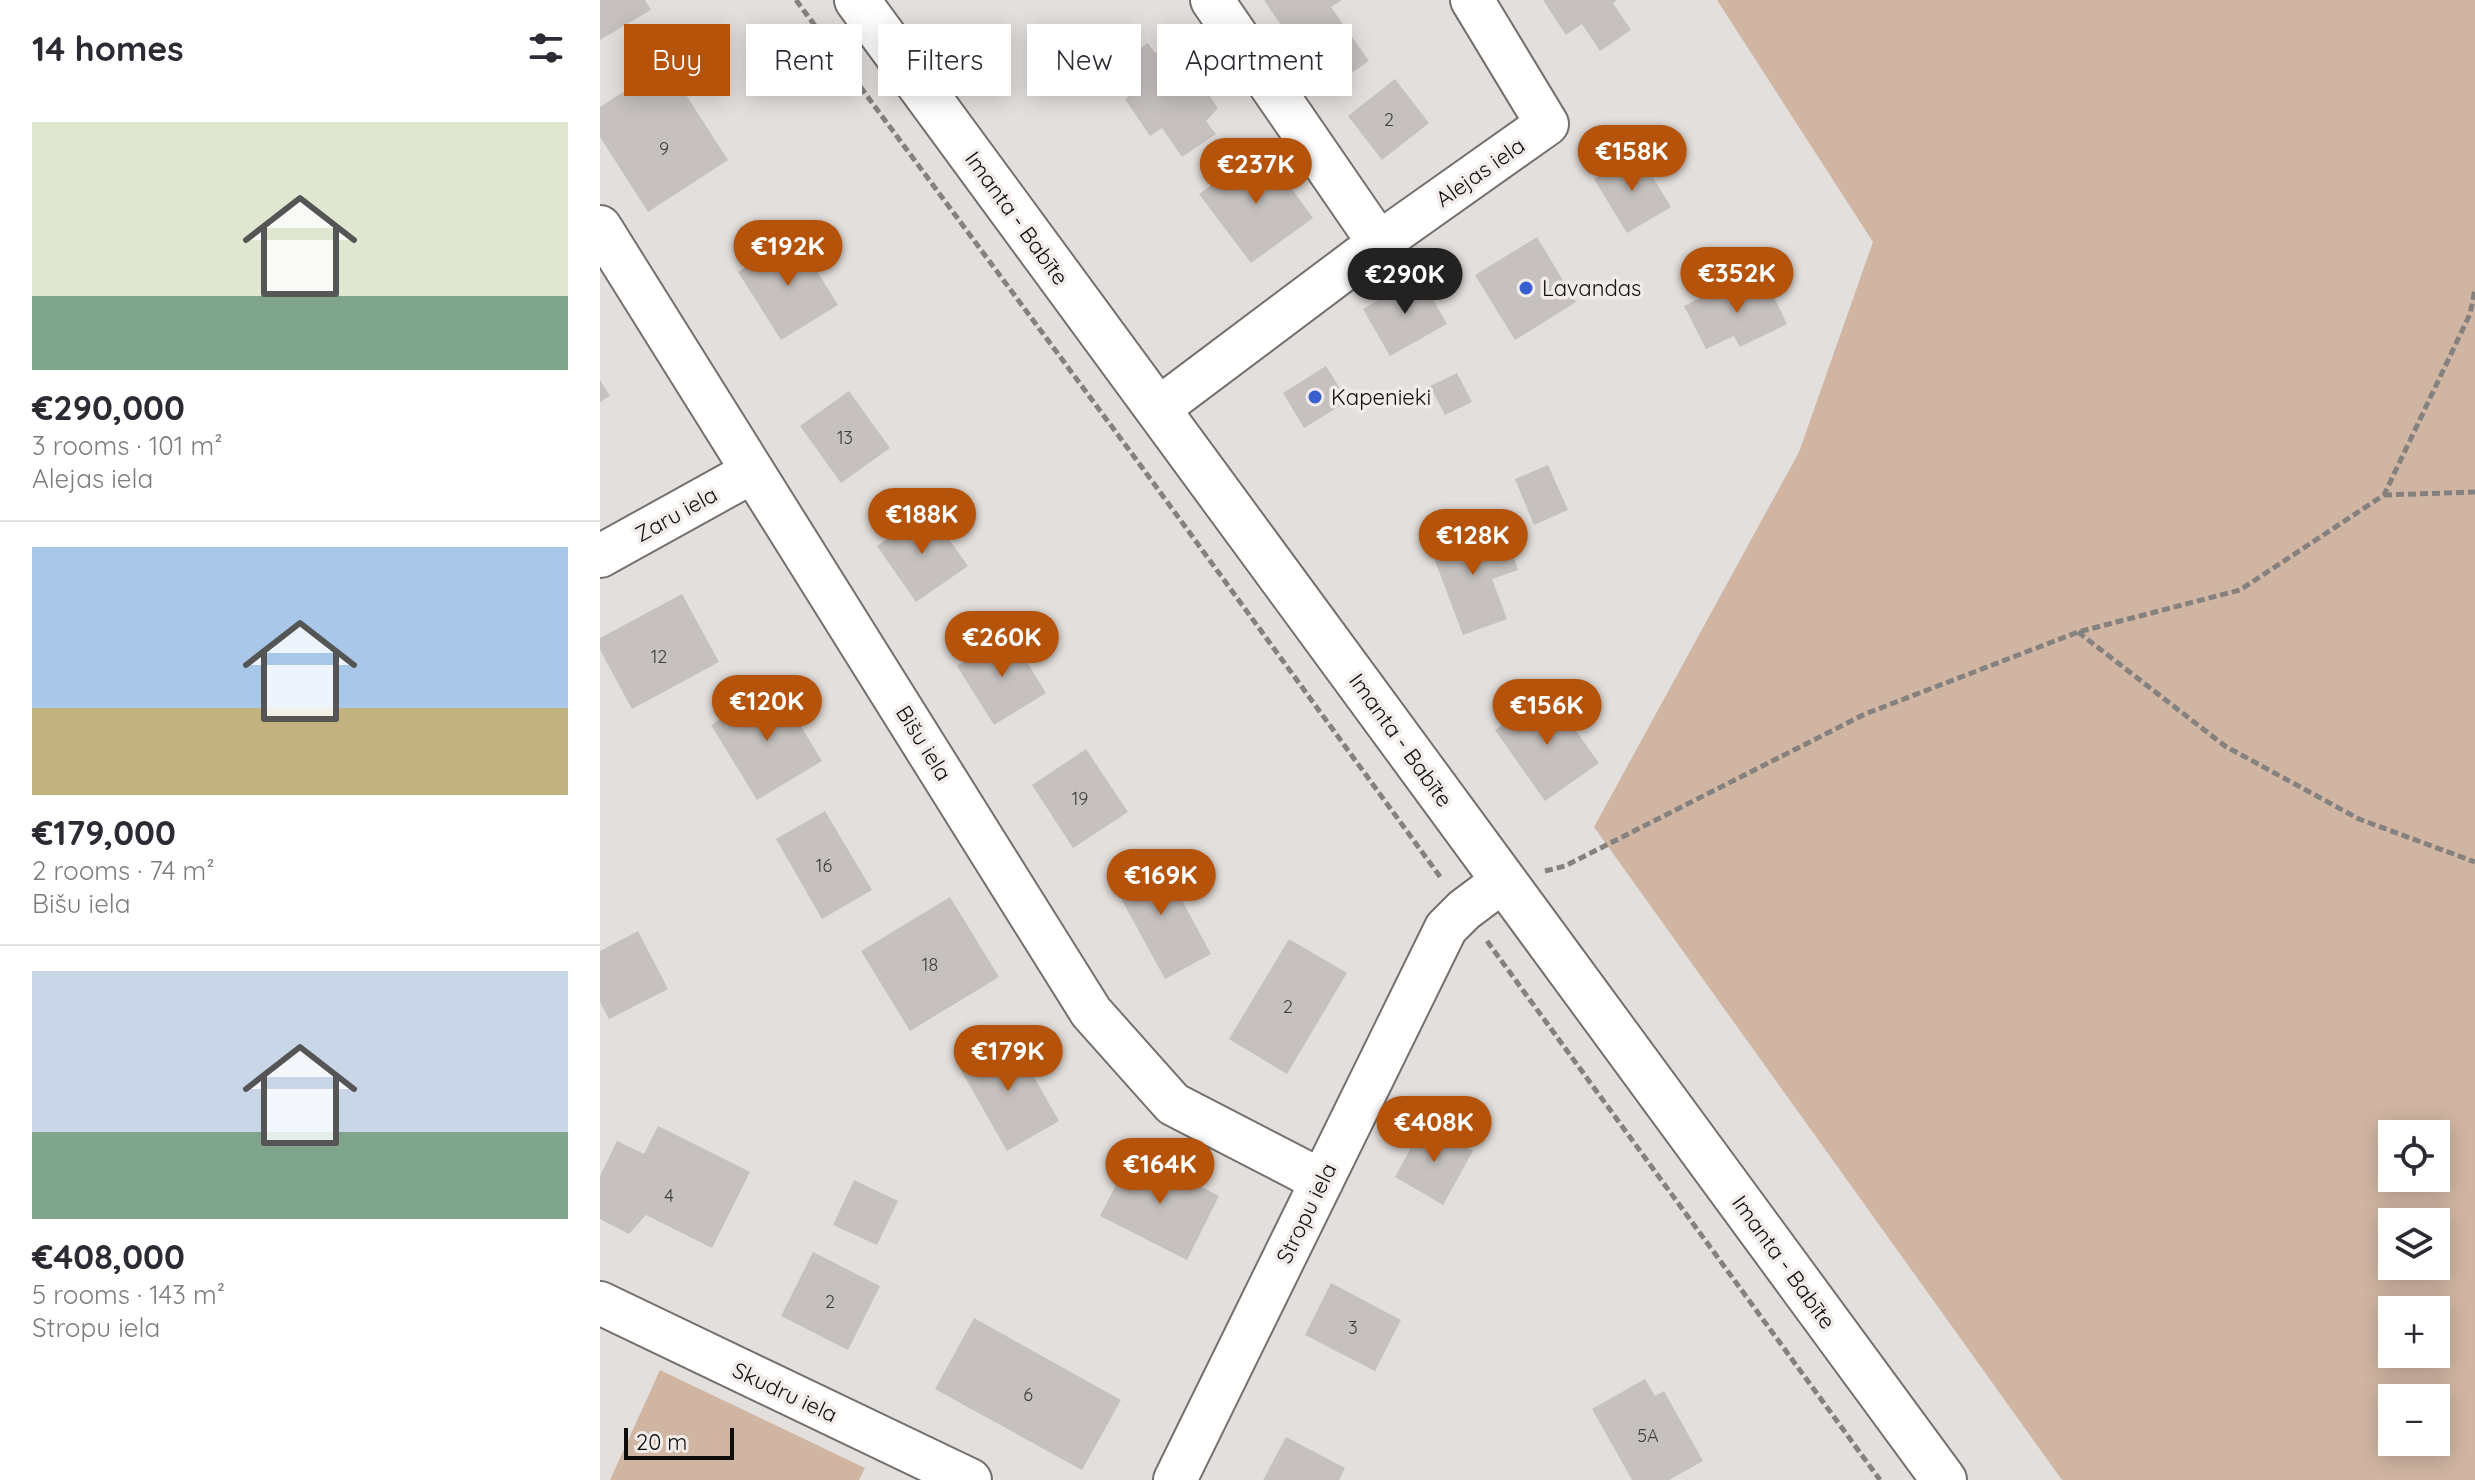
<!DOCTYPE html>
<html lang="en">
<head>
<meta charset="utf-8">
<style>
	:root { --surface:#fff; --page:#f7f7f7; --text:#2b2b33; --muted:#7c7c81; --line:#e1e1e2; --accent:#b45309 }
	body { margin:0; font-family:Quicksand,sans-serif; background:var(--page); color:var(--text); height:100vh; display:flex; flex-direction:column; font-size:30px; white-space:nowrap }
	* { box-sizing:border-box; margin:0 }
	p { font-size:26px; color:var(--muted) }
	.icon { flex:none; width:44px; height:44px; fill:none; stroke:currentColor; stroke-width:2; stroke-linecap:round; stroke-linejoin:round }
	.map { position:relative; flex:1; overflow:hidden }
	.sheet { display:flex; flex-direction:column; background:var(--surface); width:600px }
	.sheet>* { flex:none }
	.banner { position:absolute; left:24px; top:24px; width:760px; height:72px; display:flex; gap:16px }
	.fabs { position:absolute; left:1778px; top:1120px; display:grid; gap:16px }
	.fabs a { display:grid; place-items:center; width:72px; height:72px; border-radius:0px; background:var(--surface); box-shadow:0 4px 20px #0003; font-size:40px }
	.scale { position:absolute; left:24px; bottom:20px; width:110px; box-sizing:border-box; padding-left:8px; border:4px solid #100e0d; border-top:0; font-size:22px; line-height:28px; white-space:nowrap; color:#100e0d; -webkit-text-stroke:6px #f1ece9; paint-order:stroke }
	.price { position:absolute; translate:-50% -68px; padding:0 18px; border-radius:28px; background:var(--accent); color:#fff; font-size:26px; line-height:52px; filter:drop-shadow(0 2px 4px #0008) }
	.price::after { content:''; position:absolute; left:50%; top:48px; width:24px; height:18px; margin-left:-12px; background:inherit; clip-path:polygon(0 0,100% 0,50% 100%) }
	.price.active { background:#222; color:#fff }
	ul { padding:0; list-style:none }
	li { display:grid; align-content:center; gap:16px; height:424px; padding:0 32px }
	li+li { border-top:2px solid var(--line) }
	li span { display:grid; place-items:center; height:248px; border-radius:0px; color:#555 }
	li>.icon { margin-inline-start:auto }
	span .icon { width:144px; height:144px; fill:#fffc; stroke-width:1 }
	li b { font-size:34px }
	h2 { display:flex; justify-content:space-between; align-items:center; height:96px; padding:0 32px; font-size:34px }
	.pill { padding:0 28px; border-radius:0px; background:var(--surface); box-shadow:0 4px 20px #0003; font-size:28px; line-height:72px }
	.pill.active { background:var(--accent); color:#fff }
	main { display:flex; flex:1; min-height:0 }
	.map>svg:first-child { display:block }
	.green { fill:#d1b5a3; fill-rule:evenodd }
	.building { fill:#c6c1bf }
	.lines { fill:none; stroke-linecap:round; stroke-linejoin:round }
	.street-casing { stroke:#74706d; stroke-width:46 }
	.secondary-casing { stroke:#74706d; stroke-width:48 }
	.path { stroke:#84817f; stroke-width:5; stroke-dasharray:8 4; stroke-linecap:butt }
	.street { stroke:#fff; stroke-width:42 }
	.secondary { stroke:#fff; stroke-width:44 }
	.poi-dot { fill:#375fd0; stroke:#f1ece9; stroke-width:3 }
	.labels { text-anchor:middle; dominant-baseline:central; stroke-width:7; stroke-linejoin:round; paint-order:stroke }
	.number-label { font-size:18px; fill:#3e3b3a }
	.street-label { font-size:22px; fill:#100e0d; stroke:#f1ece9 }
	.poi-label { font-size:22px; fill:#100e0d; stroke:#f1ece9; text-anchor:start }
</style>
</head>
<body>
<main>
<section class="sheet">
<h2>14 homes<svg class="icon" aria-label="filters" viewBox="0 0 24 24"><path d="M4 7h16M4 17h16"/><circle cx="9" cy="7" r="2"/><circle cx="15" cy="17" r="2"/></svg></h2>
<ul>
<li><span style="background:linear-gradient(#dfe7d0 70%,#7fa58c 0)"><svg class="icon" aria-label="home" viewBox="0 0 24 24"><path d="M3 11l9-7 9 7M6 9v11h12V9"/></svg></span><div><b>€290,000</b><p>3 rooms · 101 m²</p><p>Alejas iela</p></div></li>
<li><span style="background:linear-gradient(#a9c7e8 65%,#c2b280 0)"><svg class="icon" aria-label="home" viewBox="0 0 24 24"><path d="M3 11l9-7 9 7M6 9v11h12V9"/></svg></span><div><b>€179,000</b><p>2 rooms · 74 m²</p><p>Bišu iela</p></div></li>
<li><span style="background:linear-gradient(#c9d6e8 65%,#7fa58c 0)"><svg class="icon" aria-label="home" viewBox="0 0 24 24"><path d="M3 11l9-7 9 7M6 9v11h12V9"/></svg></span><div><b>€408,000</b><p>5 rooms · 143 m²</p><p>Stropu iela</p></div></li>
</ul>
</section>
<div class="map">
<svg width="1875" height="1480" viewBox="0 0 1875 1480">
	<rect width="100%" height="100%" fill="#e3dfdc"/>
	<!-- green -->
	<path class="green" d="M1117,0H1875V1480H1462L994,827L1199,452L1273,242ZM1792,1134H1836V1178H1792ZM1792,1222H1836V1266H1792ZM1792,1310H1836V1354H1792ZM1792,1398H1836V1442H1792Z
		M60,1370L265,1468L259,1480H10Z"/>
	<!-- building -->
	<path class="building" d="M0,0H45L51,10L0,40Z
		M664,0H742L731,7L769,61L725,91Z
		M943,0H1017L1013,3L1031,30L1000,51L982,24L966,35Z
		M574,41L584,56L591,52L612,82L606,91L618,108L606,121L616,134L582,157L562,128L550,136L525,99L537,91L518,64L548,43L555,53Z
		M66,64L128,160L48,212L0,137V107Z
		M795,79L829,123L782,160L748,116Z
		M662,148L713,218L651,263L599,194Z
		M1038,153L1071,207L1027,233L994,179Z
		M195,236L238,305L181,340L138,272Z
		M937,237L976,302L915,340L875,275Z
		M1164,276L1187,324L1140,347L1134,336L1106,349L1084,306L1116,290L1120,298Z
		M820,277L847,324L790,356L763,309Z
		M726,366L748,401L704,428L683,393Z
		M857,373L872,402L845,415L830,386Z
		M0,380L10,396L0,402Z
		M249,391L290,448L241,483L200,426Z
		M948,465L968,510L934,525L915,479Z
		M328,510L368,566L316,602L277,546Z
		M873,525L882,548L907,538L918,570L892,579L907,619L863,635L828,542Z
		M82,594L119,662L32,709L0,650V638Z
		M409,633L446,693L394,725L357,666Z
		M176,685L222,761L157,800L111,725Z
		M948,692L999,763L945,801L895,730Z
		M486,749L528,812L473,848L432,785Z
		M225,811L272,890L222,919L176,839Z
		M557,854L611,954L565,979L511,880Z
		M350,897L399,977L310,1031L261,951Z
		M38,931L68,989L9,1019L0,1002V951Z
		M689,939L747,973L687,1074L629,1039Z
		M410,1035L459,1121L407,1151L358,1065Z
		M824,1124L873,1151L843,1205L795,1177Z
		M58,1126L150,1172L112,1248L46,1215L29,1234L0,1219V1176L17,1141L44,1154Z
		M533,1152L619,1196L587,1260L500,1216Z
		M254,1180L298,1201L277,1245L233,1225Z
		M213,1252L280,1286L248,1350L181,1316Z
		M731,1283L801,1320L775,1371L705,1335Z
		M374,1318L521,1400L482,1470L335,1389Z
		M1045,1379L1055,1396L1064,1391L1103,1461L1069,1480H1032L992,1409Z
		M686,1437L745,1468L739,1480H663Z"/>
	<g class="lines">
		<defs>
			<path id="street" d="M612,0L779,243
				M0,227L491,1012L573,1104L722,1181
				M558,409L779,243L947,124L872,0
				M0,556L152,472
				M0,1303L370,1480
				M575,1480L846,928L864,910L904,880"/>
			<path id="secondary" d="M257,0L1344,1480"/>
		</defs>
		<!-- street casing -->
		<use href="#street" class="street-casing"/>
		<!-- secondary casing -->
		<use href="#secondary" class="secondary-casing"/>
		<!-- path -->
		<path class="path" d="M196,0L541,466L841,878
			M1784,495L1875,492
			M1478,632L1625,746L1759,819L1875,862
			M945,871L965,866L1265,714L1478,632L1640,590L1784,495L1870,314L1875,289
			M887,941L1280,1480"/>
		<!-- street -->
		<use href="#street" class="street"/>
		<!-- secondary -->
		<use href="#secondary" class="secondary"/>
	</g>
	<!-- markers -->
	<g class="poi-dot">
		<circle cx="926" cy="288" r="8"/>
		<circle cx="715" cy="397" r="8"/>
	</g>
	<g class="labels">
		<!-- number labels -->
		<g class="number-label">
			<text x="789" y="119">2</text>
			<text x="64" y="148">9</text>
			<text x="245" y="437">13</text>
			<text x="59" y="656">12</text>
			<text x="480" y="798">19</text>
			<text x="224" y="865">16</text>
			<text x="330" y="964">18</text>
			<text x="688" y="1006">2</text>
			<text x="69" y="1195">4</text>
			<text x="230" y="1301">2</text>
			<text x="753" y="1327">3</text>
			<text x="428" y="1394">6</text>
			<text x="1048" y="1435">5A</text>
		</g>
		<!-- street labels -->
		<g class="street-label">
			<text transform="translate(880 172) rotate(-35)">Alejas iela</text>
			<text transform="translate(417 218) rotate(54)">Imanta - Babīte</text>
			<text transform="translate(76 514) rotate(-29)">Zaru iela</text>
			<text transform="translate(801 740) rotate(54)">Imanta - Babīte</text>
			<text transform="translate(324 743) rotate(58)">Bišu iela</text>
			<text transform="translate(706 1213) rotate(-64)">Stropu iela</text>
			<text transform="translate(1184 1262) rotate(54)">Imanta - Babīte</text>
			<text transform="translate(185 1392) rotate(25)">Skudru iela</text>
		</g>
		<!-- poi labels -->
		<g class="poi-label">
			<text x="942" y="288">Lavandas</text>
			<text x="731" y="397">Kapenieki</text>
		</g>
	</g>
</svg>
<div class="fabs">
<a><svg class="icon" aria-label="locate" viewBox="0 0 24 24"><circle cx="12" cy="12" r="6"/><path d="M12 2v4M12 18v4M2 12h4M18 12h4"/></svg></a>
<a><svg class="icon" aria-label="layers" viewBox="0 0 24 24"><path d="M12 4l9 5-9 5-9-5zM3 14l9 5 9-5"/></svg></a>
<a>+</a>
<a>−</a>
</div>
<div class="scale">20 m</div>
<b class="price" style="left:1032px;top:193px">€158K</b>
<b class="price" style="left:656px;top:206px">€237K</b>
<b class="price" style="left:188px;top:288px">€192K</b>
<b class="price" style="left:1137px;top:315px">€352K</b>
<b class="price active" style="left:805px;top:316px">€290K</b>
<b class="price" style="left:322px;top:556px">€188K</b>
<b class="price" style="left:873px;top:577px">€128K</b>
<b class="price" style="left:402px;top:679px">€260K</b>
<b class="price" style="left:167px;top:743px">€120K</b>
<b class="price" style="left:947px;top:747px">€156K</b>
<b class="price" style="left:561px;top:917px">€169K</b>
<b class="price" style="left:408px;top:1093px">€179K</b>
<b class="price" style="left:834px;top:1164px">€408K</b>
<b class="price" style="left:560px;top:1206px">€164K</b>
<div class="banner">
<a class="pill active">Buy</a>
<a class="pill">Rent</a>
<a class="pill">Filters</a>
<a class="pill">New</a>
<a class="pill">Apartment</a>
</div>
</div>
</main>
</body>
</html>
